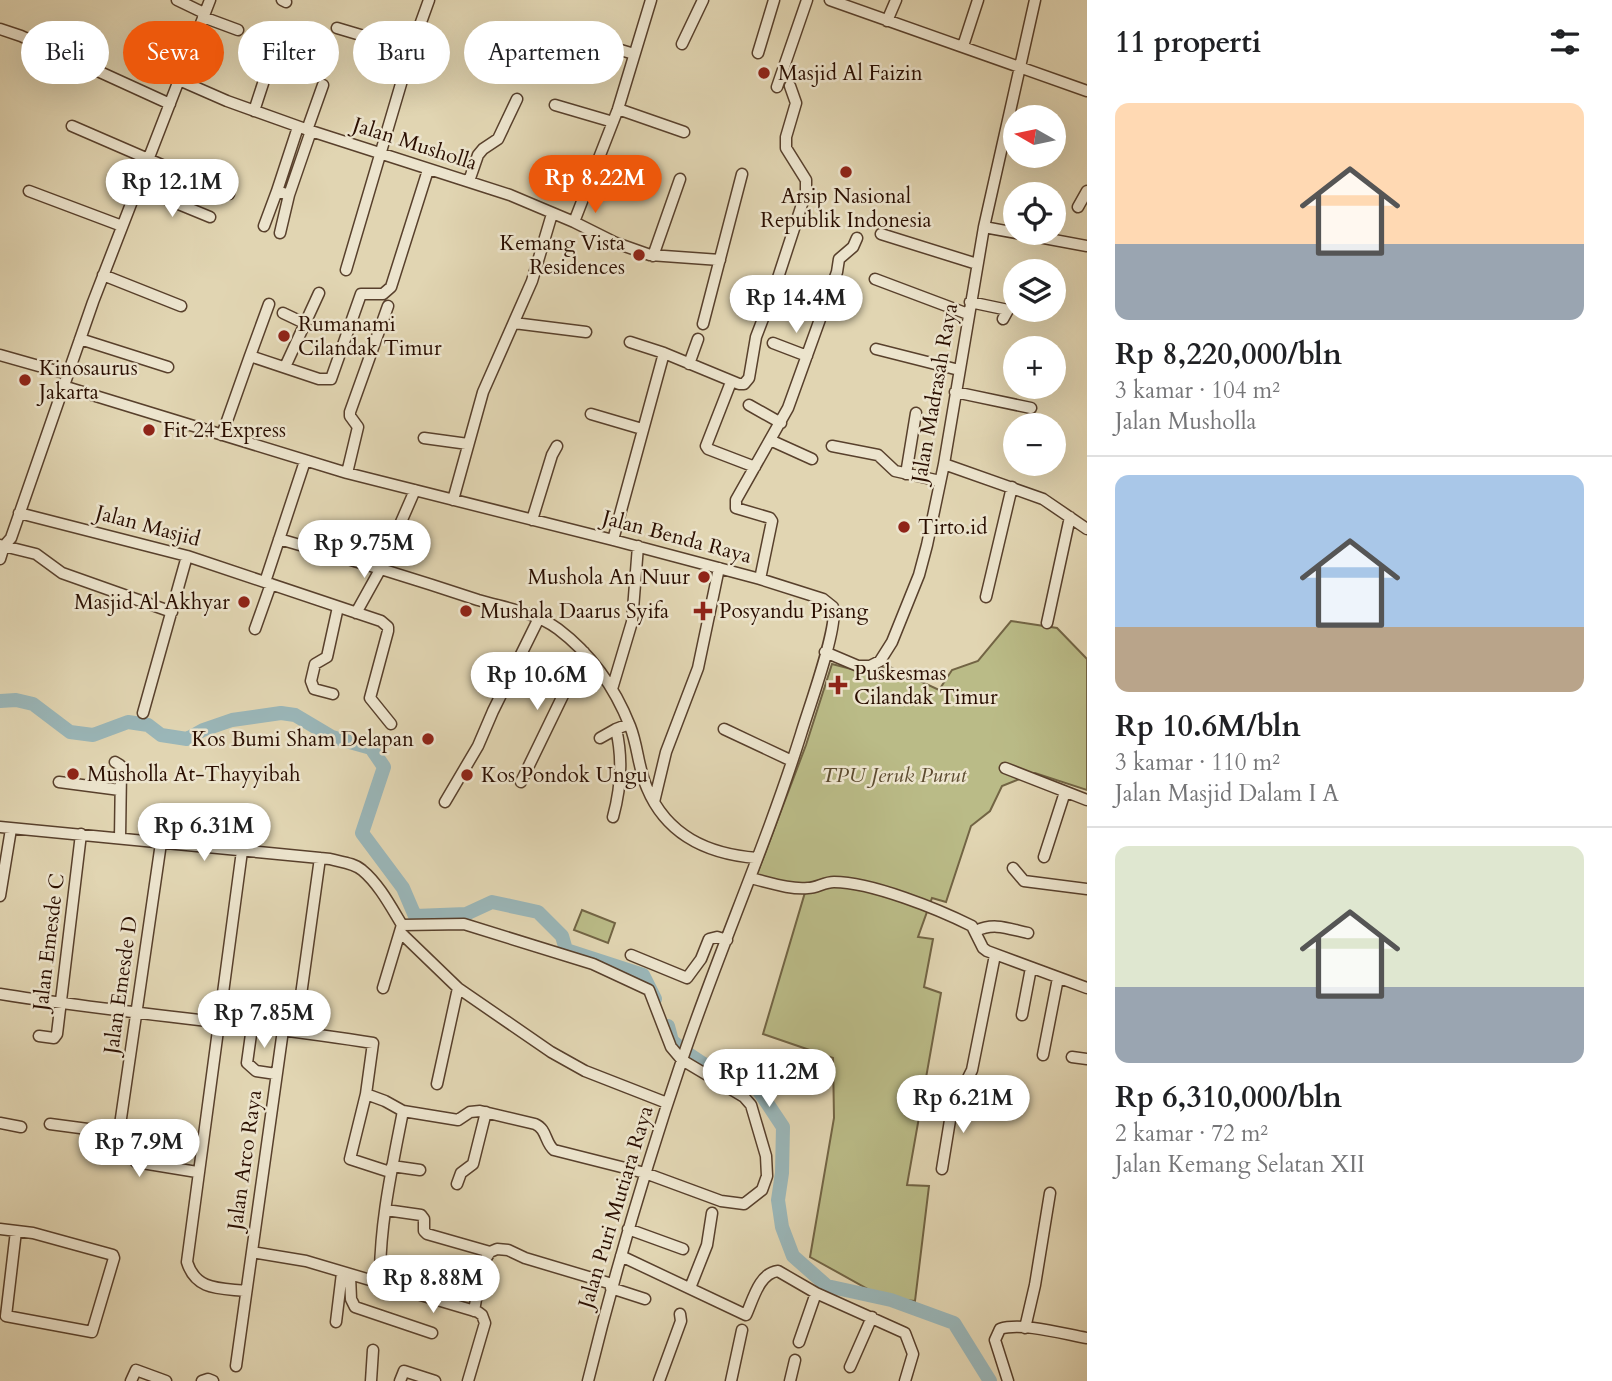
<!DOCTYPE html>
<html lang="id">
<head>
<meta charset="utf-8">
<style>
	:root { --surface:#fff; --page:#f6f6f6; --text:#202124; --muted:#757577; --line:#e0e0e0; --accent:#ea580c }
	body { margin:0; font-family:Cardo,serif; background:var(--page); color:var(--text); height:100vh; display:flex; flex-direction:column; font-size:26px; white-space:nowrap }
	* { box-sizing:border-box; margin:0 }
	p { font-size:23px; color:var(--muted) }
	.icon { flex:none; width:38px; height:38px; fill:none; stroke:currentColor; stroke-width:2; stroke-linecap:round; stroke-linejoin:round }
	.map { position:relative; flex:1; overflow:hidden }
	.side { display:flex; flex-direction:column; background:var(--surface); width:525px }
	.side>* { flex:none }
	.banner { position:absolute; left:21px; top:21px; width:665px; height:63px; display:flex; gap:14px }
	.needle { width:46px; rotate:279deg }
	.controls { position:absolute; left:1003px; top:105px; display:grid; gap:14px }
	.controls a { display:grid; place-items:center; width:63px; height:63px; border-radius:50%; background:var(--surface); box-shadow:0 7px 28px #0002; font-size:35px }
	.price { position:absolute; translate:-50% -60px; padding:0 16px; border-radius:24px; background:#fff; color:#222; font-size:23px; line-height:46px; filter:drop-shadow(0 2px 4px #0008) }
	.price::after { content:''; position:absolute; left:50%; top:42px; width:21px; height:16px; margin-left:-10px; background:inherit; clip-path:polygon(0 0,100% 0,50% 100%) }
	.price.current { background:var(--accent); color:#fff }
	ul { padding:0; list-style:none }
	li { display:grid; align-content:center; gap:14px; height:371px; padding:0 28px }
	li+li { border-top:2px solid var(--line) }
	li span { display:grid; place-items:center; height:217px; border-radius:14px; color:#555 }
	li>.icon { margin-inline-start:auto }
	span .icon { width:126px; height:126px; fill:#fffc; stroke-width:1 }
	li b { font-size:30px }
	h2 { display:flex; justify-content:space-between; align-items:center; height:84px; padding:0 28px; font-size:30px }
	.pill { padding:0 24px; border-radius:32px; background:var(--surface); box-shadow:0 7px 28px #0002; font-size:24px; line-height:63px }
	.pill.current { background:var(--accent); color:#fff }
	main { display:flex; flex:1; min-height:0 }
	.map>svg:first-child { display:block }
	.green { fill:#babb87; stroke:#726444; stroke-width:2 }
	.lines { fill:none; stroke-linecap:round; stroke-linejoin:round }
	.river { stroke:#9ab6b8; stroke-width:14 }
	.minor-casing { stroke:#58402c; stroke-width:13 }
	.minor { stroke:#ece4cd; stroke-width:10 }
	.poi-dot { fill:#8f2418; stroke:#ece4cd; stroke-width:2.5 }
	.labels { text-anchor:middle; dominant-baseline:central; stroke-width:5; stroke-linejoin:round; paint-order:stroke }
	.poi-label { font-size:21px; fill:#2a0e00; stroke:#ece4cd; text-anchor:start }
	.street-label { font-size:21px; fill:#2a0e00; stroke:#ece4cd }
	.park-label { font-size:21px; font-style:italic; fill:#5c4b2f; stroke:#ece4cd }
</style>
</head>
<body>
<main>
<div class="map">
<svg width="1087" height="1381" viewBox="0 0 1087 1381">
	<rect width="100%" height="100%" fill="#e1d5b2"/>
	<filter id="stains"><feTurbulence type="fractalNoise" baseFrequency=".00286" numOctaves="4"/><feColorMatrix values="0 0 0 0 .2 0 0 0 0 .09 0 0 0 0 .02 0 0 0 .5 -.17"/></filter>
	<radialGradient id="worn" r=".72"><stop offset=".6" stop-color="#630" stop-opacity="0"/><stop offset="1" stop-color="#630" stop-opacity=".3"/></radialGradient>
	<!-- green -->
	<path class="green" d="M1011,621L1057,628L1087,659V790L1035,773L1002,786L990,811L971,826L946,902L932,898L918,937L933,939L924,987L941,993L907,1185L929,1186L915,1301L884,1298L810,1257L834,1118L833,1058L763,1034L806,889L754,882L806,745L832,664L855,670L890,667L939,690L952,670L978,661Z
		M582,910L615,923L608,943L574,930Z"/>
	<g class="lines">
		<!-- river -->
		<path class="river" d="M0,701L16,700L33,704L70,732L93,735L128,722L148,725L161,735L187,739L203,730L232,720L281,713L295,715L332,737L371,748L384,767L362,833L403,888L415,916L466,914L492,902L538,912L562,936L566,950L643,975L655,999
			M668,1026L672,1041L687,1053L702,1063L757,1088L783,1127L782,1173L778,1200L782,1227L793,1256L827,1286L891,1300L954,1323L990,1381"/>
		<defs>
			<path id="minor" d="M177,0L204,13
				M282,0L286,2
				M830,0L1087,91
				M203,17L238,30
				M887,21L896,0
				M337,28L411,50
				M0,29L21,36L170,104
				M574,36L634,54
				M682,44L703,0
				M963,46L978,0
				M758,53L774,0
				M179,80L227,101L311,131L510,195L574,222L616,243L650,255L720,260
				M777,87L807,0
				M555,105L613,122
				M618,109L684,132
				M254,111L272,56
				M72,126L229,194
				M298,127L277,191L289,195L311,131
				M307,130L323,85
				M469,181L478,155L483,149L498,139L517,99
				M137,187L210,217
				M29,191L122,226
				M1078,207L1087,191
				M574,222L618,109L651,0
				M264,226L277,191
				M984,227L1087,246
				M280,233L289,195
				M881,234L977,264
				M653,256L680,179
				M346,270L411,50L429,0
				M103,275L181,306
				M875,279L968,314
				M970,302L1008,310L1003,319
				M283,313L304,323
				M514,323L586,332
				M703,324L742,174
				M80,339L168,367
				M630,342L664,353
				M773,343L807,356
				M876,349L959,370
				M0,355L67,374
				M250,356L269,304
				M689,364L698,339
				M285,367L319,293
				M731,382L706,446L708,449L755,467
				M63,386L347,473L613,540L760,579L823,599L833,607C839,626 808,710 801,734C767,843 720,948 683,1057C647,1163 615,1271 588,1381
				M955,392L1031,408
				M749,405L781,423
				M591,414L642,429
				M222,435L250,356L319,379H331L361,294H383L391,287L428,170
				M424,438L468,444
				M770,440L812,459
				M832,446L878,455L895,471L940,481
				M944,464L1043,499L1087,529
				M347,473L358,427L350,416V412L388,306
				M906,474L916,413
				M453,500L483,392L532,281L552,214
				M19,513L187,556L381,621L388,627V631L370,698L391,724
				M532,520L552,455L557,446
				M279,539C346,558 412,578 478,600C505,608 535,612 558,629C591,654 615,688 630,726C638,746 638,768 647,788C667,836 708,854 757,858
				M613,540L664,353L739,384H744L749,378L756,337L774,290L806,192V180L786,148V137L796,103L790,86
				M0,545L36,554L62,573L172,612
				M0,559L4,546L11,538L93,302L210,0
				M760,579L772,521L770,518L736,508V500L788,408L837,272L839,259L853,247L857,238
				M265,582L305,461
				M986,597L1012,487
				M356,613L381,568L415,490
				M1047,623L1070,517
				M255,629L271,584
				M825,652L858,666H870L880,661L892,642L919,575L927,545L944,464L984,227L1035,0
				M612,689L632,622L638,546
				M333,694L314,689L311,681L315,664L327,657L338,607
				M143,713L187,556
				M724,729L792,761
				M600,738L616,729
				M115,762L120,765L121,770L120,838
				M1005,768L1087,800
				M59,782L120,790
				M521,782L584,652
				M445,802L478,746L493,711L539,618
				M654,802L666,752L698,668L719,568
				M613,817C621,788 623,759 616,729L629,724
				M0,827L330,859C341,862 354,863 362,870C379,884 391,907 402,925L383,988
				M242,851L187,1262C196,1291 220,1288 246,1291
				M1044,857L1065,792
				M1013,868L1024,881L1087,889
				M750,878C768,882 790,890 808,888C817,888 824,882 834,882C871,882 938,909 972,926L983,948L987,951L1087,988
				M0,896L11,829
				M976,931C994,922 1009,929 1028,933
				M401,933L458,988L551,1052L585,1071L667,1103
				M631,955L687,978L701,959L709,939L717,937L727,940
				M0,994C124,1014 249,1023 373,1043L366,1094L385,1101L403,1111L458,1120L470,1112L480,1111L535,1124C547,1129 545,1143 554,1150L645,1173L721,1201L744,1204L762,1190L767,1176L766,1156L751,1105L744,1097L682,1060L671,1047L649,990L593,964L464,924L402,925
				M1022,1015L1031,968
				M252,1027L247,1063L256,1071L276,1074
				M296,1031L320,858
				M39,1036L54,1038L57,1034L81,834
				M1043,1055L1058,978
				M1072,1057L1087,1059
				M437,1084L458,988
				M366,1094L350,1159L390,1172
				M979,1095L962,1090L972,1070L995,955
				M0,1123L21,1127
				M50,1124L201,1144
				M119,1132L161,843
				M130,1134L133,1159L136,1162L197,1172
				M392,1166L420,1170
				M942,1169L952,1108L962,1090
				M457,1184L461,1173L473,1164L486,1112
				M386,1210L421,1215L424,1219V1231L427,1234L490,1252L497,1249L508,1250L525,1258L612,1284
				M0,1229L33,1233L113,1255L114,1258L92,1332L6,1316L16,1231
				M628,1229L683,1249
				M252,1252L306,1261L478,1312L482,1315L485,1323L468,1381
				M621,1256L746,1315C753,1300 759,1273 778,1271L816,1293L905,1333L913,1354L905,1381
				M350,1276L351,1299L355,1307L432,1333
				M380,1284C379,1226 392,1168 403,1111
				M611,1288L645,1299
				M690,1288L707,1245L712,1213
				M474,1311L482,1265L490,1252
				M336,1322L342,1273
				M1025,1328L1035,1285L1050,1193
				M799,1342L816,1293
				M236,1366L283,1030
				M850,1367L872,1317
				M131,1381L136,1370L166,1381
				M202,1381L208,1379L213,1381
				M371,1381L373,1350
				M400,1381L404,1371L435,1381
				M659,1381L681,1321L680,1314
				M731,1381L742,1330
				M790,1381L795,1360
				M1008,1381L995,1340L1000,1329C1022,1322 1064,1334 1087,1338"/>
		</defs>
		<!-- minor casing -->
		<use href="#minor" class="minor-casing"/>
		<!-- minor -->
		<use href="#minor" class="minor"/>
	</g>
	<!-- markers -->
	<g class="poi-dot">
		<circle cx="764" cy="73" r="7"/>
		<circle cx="846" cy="172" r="7"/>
		<circle cx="639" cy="255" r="7"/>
		<circle cx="284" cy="336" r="7"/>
		<circle cx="25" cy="380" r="7"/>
		<circle cx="149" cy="430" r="7"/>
		<circle cx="904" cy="527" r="7"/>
		<circle cx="704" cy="577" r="7"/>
		<circle cx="244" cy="602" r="7"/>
		<circle cx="466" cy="611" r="7"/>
		<path d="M699.5 600.5h7v7h7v7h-7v7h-7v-7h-7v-7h7z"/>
		<path d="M834.5 674.5h7v7h7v7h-7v7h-7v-7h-7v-7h7z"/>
		<circle cx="428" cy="739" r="7"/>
		<circle cx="73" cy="774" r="7"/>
		<circle cx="467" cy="775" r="7"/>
	</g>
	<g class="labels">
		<!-- poi labels -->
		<g class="poi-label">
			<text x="778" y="73">Masjid Al Faizin</text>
			<text x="846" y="196" text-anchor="middle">Arsip Nasional<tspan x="846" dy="24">Republik Indonesia</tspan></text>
			<text x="625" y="243" text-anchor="end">Kemang Vista<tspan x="625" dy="24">Residences</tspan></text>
			<text x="298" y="324">Rumanami<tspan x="298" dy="24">Cilandak Timur</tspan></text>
			<text x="39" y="368">Kinosaurus<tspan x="39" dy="24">Jakarta</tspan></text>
			<text x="163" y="430">Fit 24 Express</text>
			<text x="918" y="527">Tirto.id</text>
			<text x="690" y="577" text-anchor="end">Mushola An Nuur</text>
			<text x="230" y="602" text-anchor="end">Masjid Al Akhyar</text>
			<text x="480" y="611">Mushala Daarus Syifa</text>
			<text x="719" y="611">Posyandu Pisang</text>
			<text x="854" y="673">Puskesmas<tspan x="854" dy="24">Cilandak Timur</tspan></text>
			<text x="414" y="739" text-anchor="end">Kos Bumi Sham Delapan</text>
			<text x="87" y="774">Musholla At-Thayyibah</text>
			<text x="481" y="775">Kos Pondok Ungu</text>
		</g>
		<!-- street labels -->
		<g class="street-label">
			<text transform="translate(415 144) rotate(18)">Jalan Musholla</text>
			<text transform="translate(935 393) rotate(-80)">Jalan Madrasah Raya</text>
			<text transform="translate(148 526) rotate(15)">Jalan Masjid</text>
			<text transform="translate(677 537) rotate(15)">Jalan Benda Raya</text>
			<text transform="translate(49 942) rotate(-83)">Jalan Emesde C</text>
			<text transform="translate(121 985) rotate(-82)">Jalan Emesde D</text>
			<text transform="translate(245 1160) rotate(-82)">Jalan Arco Raya</text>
			<text transform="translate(616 1207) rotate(-73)">Jalan Puri Mutiara Raya</text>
		</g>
		<!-- park labels -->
		<g class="park-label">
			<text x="894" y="775">TPU Jeruk Purut</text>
		</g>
	</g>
	<rect width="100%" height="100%" filter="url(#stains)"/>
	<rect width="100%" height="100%" fill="url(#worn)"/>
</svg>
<div class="controls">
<a><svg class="needle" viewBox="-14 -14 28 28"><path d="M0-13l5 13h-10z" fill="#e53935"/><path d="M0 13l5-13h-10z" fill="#757577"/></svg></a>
<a><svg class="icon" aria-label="locate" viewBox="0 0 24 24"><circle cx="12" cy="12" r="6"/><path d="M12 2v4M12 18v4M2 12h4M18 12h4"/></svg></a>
<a><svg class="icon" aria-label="layers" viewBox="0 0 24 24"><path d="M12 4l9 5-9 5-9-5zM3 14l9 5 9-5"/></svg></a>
<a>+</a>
<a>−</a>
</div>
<b class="price current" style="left:595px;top:215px">Rp 8.22M</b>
<b class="price" style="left:172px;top:219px">Rp 12.1M</b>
<b class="price" style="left:796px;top:335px">Rp 14.4M</b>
<b class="price" style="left:364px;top:580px">Rp 9.75M</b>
<b class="price" style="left:537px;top:712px">Rp 10.6M</b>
<b class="price" style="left:204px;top:863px">Rp 6.31M</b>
<b class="price" style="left:264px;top:1050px">Rp 7.85M</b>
<b class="price" style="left:769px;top:1109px">Rp 11.2M</b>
<b class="price" style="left:963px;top:1135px">Rp 6.21M</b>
<b class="price" style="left:139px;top:1179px">Rp 7.9M</b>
<b class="price" style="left:433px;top:1315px">Rp 8.88M</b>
<div class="banner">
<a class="pill">Beli</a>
<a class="pill current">Sewa</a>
<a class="pill">Filter</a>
<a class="pill">Baru</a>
<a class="pill">Apartemen</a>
</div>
</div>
<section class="side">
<h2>11 properti<svg class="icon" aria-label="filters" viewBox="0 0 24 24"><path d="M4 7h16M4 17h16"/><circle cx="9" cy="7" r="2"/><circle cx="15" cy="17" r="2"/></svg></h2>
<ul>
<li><span style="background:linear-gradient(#ffd9b3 65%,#9aa5b1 0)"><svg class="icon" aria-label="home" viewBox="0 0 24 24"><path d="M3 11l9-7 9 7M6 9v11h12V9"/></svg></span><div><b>Rp 8,220,000/bln</b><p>3 kamar · 104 m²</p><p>Jalan Musholla</p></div></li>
<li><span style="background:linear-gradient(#a9c7e8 70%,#b9a48a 0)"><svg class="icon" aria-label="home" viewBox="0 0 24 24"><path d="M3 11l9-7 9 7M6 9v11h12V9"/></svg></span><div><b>Rp 10.6M/bln</b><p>3 kamar · 110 m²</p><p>Jalan Masjid Dalam I A</p></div></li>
<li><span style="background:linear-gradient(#dfe7d0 65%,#9aa5b1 0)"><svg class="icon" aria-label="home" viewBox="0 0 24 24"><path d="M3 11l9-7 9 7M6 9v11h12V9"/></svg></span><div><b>Rp 6,310,000/bln</b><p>2 kamar · 72 m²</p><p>Jalan Kemang Selatan XII</p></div></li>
</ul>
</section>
</main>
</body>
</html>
